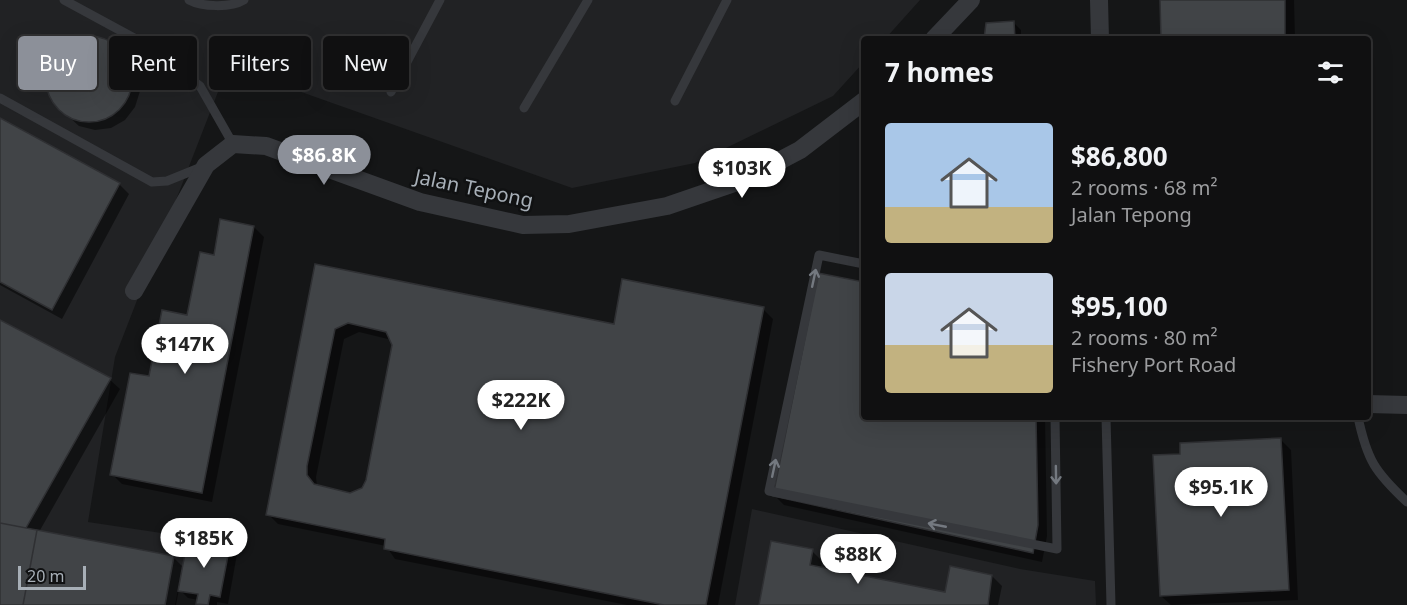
<!DOCTYPE html>
<html lang="en">
<head>
<meta charset="utf-8">
<style>
	:root { --surface:#101011; --page:#19191a; --text:#f1f3f6; --muted:#9c9d9f; --line:#303031; --accent:#8c9099 }
	body { margin:0; font-family:"Noto Sans",sans-serif; background:var(--page); color:var(--text); height:100vh; display:flex; flex-direction:column; font-size:22px; white-space:nowrap }
	* { box-sizing:border-box; margin:0 }
	p { font-size:20px; color:var(--muted) }
	.icon { flex:none; width:33px; height:33px; fill:none; stroke:currentColor; stroke-width:2; stroke-linecap:round; stroke-linejoin:round }
	.map { position:relative; flex:1; overflow:hidden }
	.side { position:absolute; left:861px; top:36px; width:510px; height:384px; display:flex; flex-direction:column; background:var(--surface); border-radius:6px; box-shadow:0 6px 24px #0002,0 0 0 2px var(--line) }
	.side>* { flex:none }
	.top-card { position:absolute; left:18px; top:36px; width:570px; height:54px; display:flex; gap:12px }
	.scale { position:absolute; left:18px; bottom:15px; width:68px; box-sizing:border-box; padding-left:6px; border:3px solid #a7afb7; border-top:0; font-size:16px; line-height:21px; white-space:nowrap; color:#a7afb7; -webkit-text-stroke:4px #101112; paint-order:stroke }
	.price { position:absolute; translate:-50% -51px; padding:0 14px; border-radius:21px; background:#fff; color:#222; font-size:20px; line-height:39px; filter:drop-shadow(0 2px 3px #0008) }
	.price::after { content:''; position:absolute; left:50%; top:36px; width:18px; height:14px; margin-left:-9px; background:inherit; clip-path:polygon(0 0,100% 0,50% 100%) }
	.price.selected { background:var(--accent); color:#fff }
	ul { padding:0; list-style:none }
	li { display:flex; align-items:center; gap:18px; height:150px; padding:0 24px }
	li span { display:grid; place-items:center; flex:none; width:168px; height:120px; border-radius:6px; color:#555 }
	li>.icon { margin-inline-start:auto }
	span .icon { width:72px; height:72px; fill:#fffc; stroke-width:1 }
	li b { font-size:26px }
	h2 { display:flex; justify-content:space-between; align-items:center; height:72px; padding:0 24px; font-size:26px }
	.tag { padding:0 21px; border-radius:6px; background:var(--surface); box-shadow:0 6px 24px #0002,0 0 0 2px var(--line); font-size:21px; line-height:54px }
	.tag.selected { background:var(--accent); color:#fff }
	.map>svg:first-child { display:block }
	.built { fill:#212224 }
	.shadow { fill:#0007; fill-rule:evenodd }
	.building { fill:#414447; stroke:#2f3033; stroke-width:1.5; fill-rule:evenodd }
	.lines { fill:none; stroke-linecap:round; stroke-linejoin:round }
	.service { stroke:#36383c; stroke-width:9 }
	.minor { stroke:#36383c; stroke-width:18 }
	.oneway { stroke:#747980 }
	.labels { text-anchor:middle; dominant-baseline:central; stroke-width:5; stroke-linejoin:round; paint-order:stroke }
	.street-label { font-size:20px; fill:#a7afb7; stroke:#101112 }
</style>
</head>
<body>
<div class="map">
<svg width="1407" height="605" viewBox="0 0 1407 605">
	<rect width="100%" height="100%" fill="#151617"/>
	<!-- built -->
	<path class="built" d="M0,0H920L885,39H864V62L833,96L695,163L572,188L228,66L115,357L88,522L188,537L175,605H0Z
		M752,509L1020,569L1095,581L1096,605H735Z"/>
	<!-- shadow -->
	<path class="shadow" d="M1162,0H1294L1295,39H1163Z
		M1013,22L1021,30V39H985Z
		M91,37L107,41L129,60L137,74L140,91L135,107L125,120L111,128L95,130L79,126L58,107L49,93L47,77L51,61L61,48L75,39Z
		M0,120L119,184L129,194L62,319L0,285Z
		M254,227L264,237L212,502L122,484L112,474L150,378L189,317L215,257Z
		M316,266L615,326L763,309L773,319L718,605H627L395,559L386,546L278,524L268,514ZM359,332L392,340L394,345L368,480L363,489L350,494L317,486L316,477L344,339Z
		M864,284V417H1045L1047,536L1042,562L784,505L774,495Z
		M0,321L110,380L120,389L39,532L173,557L184,568L229,547L237,554L228,604L217,602V605H199L198,600L188,598L179,589L176,605H0Z
		M1281,440L1291,450L1298,600L1171,605L1161,596L1182,455Z
		M812,551L822,561L821,569L946,594L992,576L1002,586L998,605H761Z"/>
	<!-- building -->
	<path class="building" d="M1160,0H1285V39H1161Z
		M1014,21L1015,39H984L986,23Z
		M46 79a43 43 0 1 1 86 0a43 43 0 1 1-86 0Z
		M0,118L120,183L52,310L0,282Z
		M220,219L254,226L202,493L110,475L130,373L149,376L162,310L187,315L200,252L214,255Z
		M315,264L614,324L622,279L764,307L706,605H664L384,549L385,539L266,515ZM348,323L386,332L392,345L366,480L362,488L350,493L314,484L307,475V466L335,329Z
		M818,273L864,282V417H1036L1038,525L1033,553L773,496Z
		M0,320L111,378L26,528L0,523Z
		M1281,438L1289,590L1160,596L1153,455L1180,454V443Z
		M0,523L37,530L23,605H0Z
		M37,530L174,556L165,605H23Z
		M188,537L230,545L220,597L210,595L208,605L196,604L198,594L178,591Z
		M771,541L813,549L810,565L945,592L950,566L992,575L988,605H759Z"/>
	<g class="lines">
		<!-- service -->
		<path class="service" d="M64,0L147,45L200,86L233,144
			M189,0C202,7 231,8 244,0
			M391,92L440,0
			M0,98L152,182L167,181L204,166
			M675,101L727,0
			M524,108L588,0
			M864,264L819,255L769,491L1057,549L1055,417
			M1106,417L1111,605
			M1358,417C1367,460 1375,472 1407,502"/>
		<!-- minor -->
		<path class="minor" d="M1099,0L1100,39
			M934,39L971,0
			M134,291L206,165L233,144L266,146L420,202L523,225L569,224L667,206L743,180L800,150L864,101
			M1368,404L1407,405"/>
	</g>
	<!-- one-way arrows -->
	<defs><path id="oneway-shaft" d="M-6 0H5M1.5-3L5.5 0L1.5 3" fill="none" stroke-width="1.6" stroke-linecap="round" stroke-linejoin="round" transform="scale(1.5)"/></defs>
	<g class="oneway">
		<use href="#oneway-shaft" transform="translate(814 278) rotate(-78)"/>
		<use href="#oneway-shaft" transform="translate(774 468) rotate(-78)"/>
		<use href="#oneway-shaft" transform="translate(1056 475) rotate(89)"/>
		<use href="#oneway-shaft" transform="translate(937 525) rotate(-169)"/>
	</g>
	<g class="labels">
		<!-- street labels -->
		<g class="street-label">
			<text transform="translate(474 188) rotate(12)">Jalan Tepong</text>
		</g>
	</g>
</svg>
<div class="scale">20 m</div>
<b class="price selected" style="left:324px;top:186px">$86.8K</b>
<b class="price" style="left:742px;top:199px">$103K</b>
<b class="price" style="left:185px;top:375px">$147K</b>
<b class="price" style="left:521px;top:431px">$222K</b>
<b class="price" style="left:1221px;top:518px">$95.1K</b>
<b class="price" style="left:204px;top:569px">$185K</b>
<b class="price" style="left:858px;top:585px">$88K</b>
<div class="top-card">
<a class="tag selected">Buy</a>
<a class="tag">Rent</a>
<a class="tag">Filters</a>
<a class="tag">New</a>
</div>
<section class="side">
<h2>7 homes<svg class="icon" aria-label="filters" viewBox="0 0 24 24"><path d="M4 7h16M4 17h16"/><circle cx="9" cy="7" r="2"/><circle cx="15" cy="17" r="2"/></svg></h2>
<ul>
<li><span style="background:linear-gradient(#a9c7e8 70%,#c2b280 0)"><svg class="icon" aria-label="home" viewBox="0 0 24 24"><path d="M3 11l9-7 9 7M6 9v11h12V9"/></svg></span><div><b>$86,800</b><p>2 rooms · 68 m²</p><p>Jalan Tepong</p></div></li>
<li><span style="background:linear-gradient(#c9d6e8 60%,#c2b280 0)"><svg class="icon" aria-label="home" viewBox="0 0 24 24"><path d="M3 11l9-7 9 7M6 9v11h12V9"/></svg></span><div><b>$95,100</b><p>2 rooms · 80 m²</p><p>Fishery Port Road</p></div></li>
</ul>
</section>
</div>
</body>
</html>
